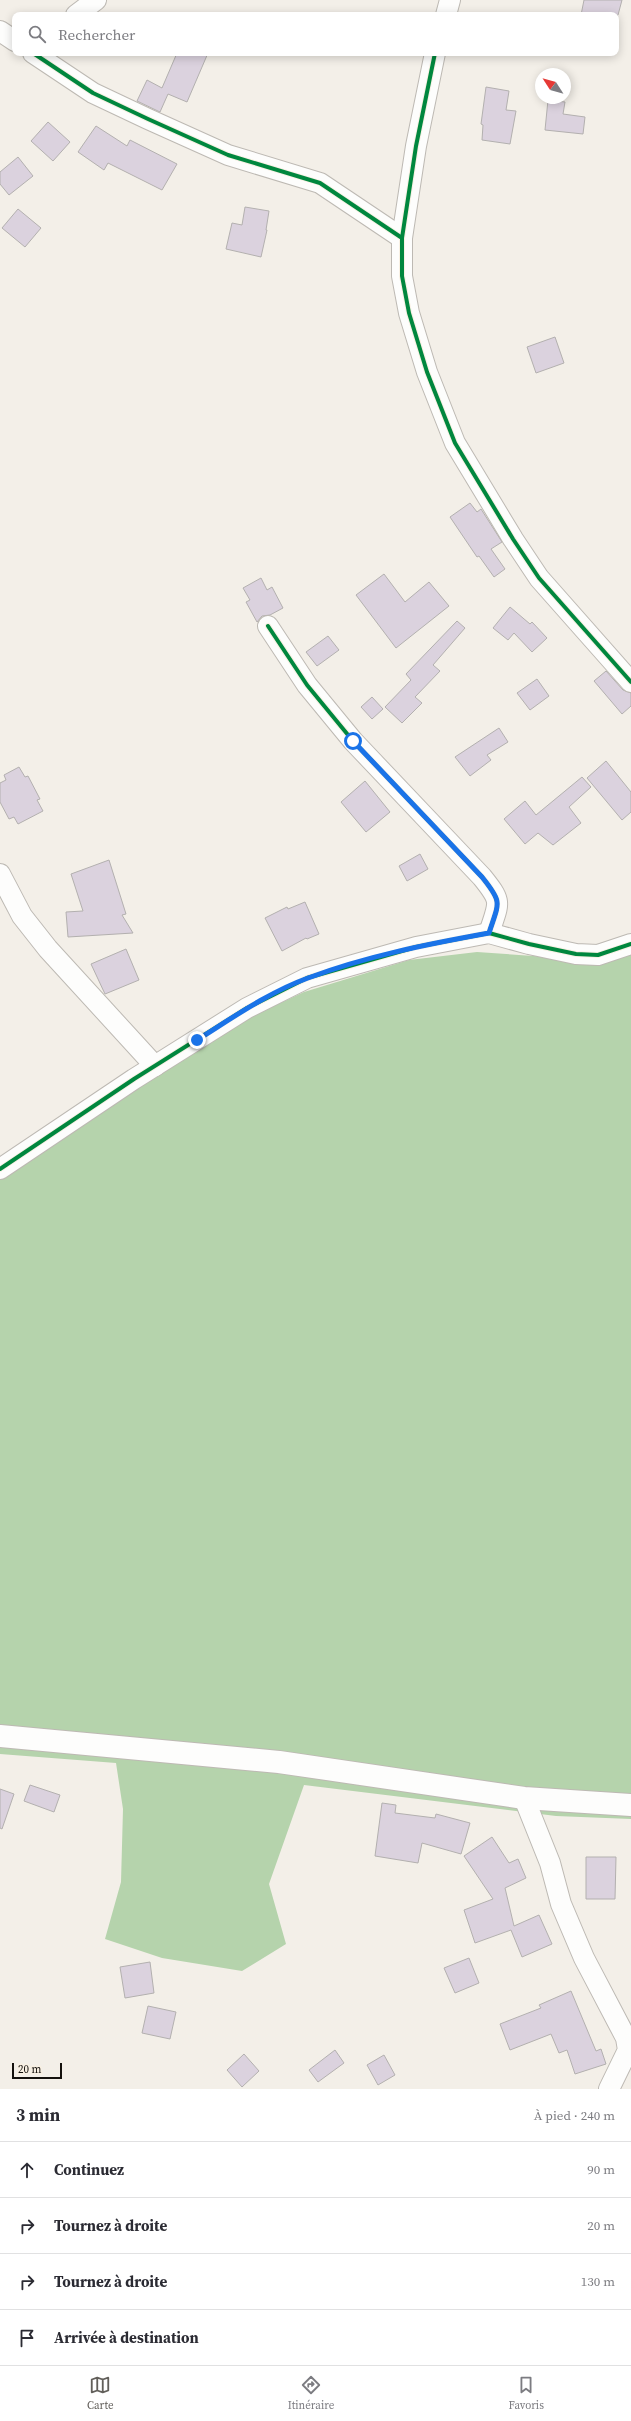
<!DOCTYPE html>
<html lang="fr">
<head>
<meta charset="utf-8">
<style>
	body { margin:0; font-family:"Source Serif 4",serif; background:#f7f7f7; color:#2b2b33 }
	.compass { position:absolute; left:535px; top:68px; width:36px; height:36px; border-radius:50%; background:#fff; box-shadow:0 2px 10px #0003; rotate:306deg }
	.scale { position:absolute; left:12px; bottom:10px; width:50px; box-sizing:border-box; padding-left:4px; border:2px solid #14110d; border-top:0; font-size:11px; line-height:14px; white-space:nowrap; color:#14110d; -webkit-text-stroke:3px #f8f0e3; paint-order:stroke }
	.stop { position:absolute; width:12px; height:12px; margin:-9px; border:3px solid #1a73e8; border-radius:50%; background:#fff }
	.stop.end { background:#1a73e8; border-color:#fff; box-shadow:0 1px 4px #0008 }
	.list { margin:0; padding:0; list-style:none }
	h2 { display:flex; justify-content:space-between; align-items:center; height:52px; margin:0; padding:0 16px; font-size:17px }
	h2 small { font-size:13px; font-weight:400; color:#7c7c81 }
	.list li { display:grid; grid-template-columns:26px 1fr auto; gap:12px; align-items:center; box-sizing:border-box; height:56px; padding:0 16px; border-top:1px solid #e1e1e2 }
	.list b { display:block; font-size:15px; white-space:nowrap }
	.list em { font-size:13px; font-style:normal; color:#7c7c81 }
	.icon { flex:none; width:22px; height:22px; fill:none; stroke:currentColor; stroke-width:2; stroke-linecap:round; stroke-linejoin:round }
	.map { position:relative; flex:none; width:631px; height:2089px; overflow:hidden }
	.search { position:absolute; background:#fff; box-shadow:0 2px 10px #0003; left:12px; right:12px; top:12px; height:44px; display:flex; align-items:center; gap:10px; box-sizing:border-box; padding:0 14px; border-radius:8px; color:#7c7c81; font-size:15px }
	.sheet { height:276px; background:#fff }
	nav { display:flex; justify-content:space-around; align-items:center; box-sizing:border-box; height:56px; border-top:1px solid #e1e1e2; background:#fff; font-size:11px; color:#7c7c81 }
	nav a { display:grid; justify-items:center; gap:2px }
	nav .on { color:#625f5a }
	.map>svg:first-child { display:block }
	.forest { fill:#b5d3ac }
	.building { fill:#dbd2de; stroke:#b3b0af }
	.lines { fill:none; stroke-linecap:round; stroke-linejoin:round }
	.minor-casing { stroke:#bdb9b3; stroke-width:22 }
	.major-casing { stroke:#bdb9b3; stroke-width:24 }
	.minor { stroke:#fdfdfc; stroke-width:20 }
	.major { stroke:#fdfdfc; stroke-width:22 }
	.cycleway-casing { stroke:#f8f0e3; stroke-width:6 }
	.cycleway { stroke:#00873e; stroke-width:4 }
	.route { stroke:#1a73e8; stroke-width:5 }
</style>
</head>
<body>
<div class="map">
<svg width="631" height="2089" viewBox="0 0 631 2089">
	<rect width="100%" height="100%" fill="#f3efe8"/>
	<!-- forest -->
	<polygon class="forest" points="631,937 631,1819 556,1816 304,1785 269,1884 286,1944 242,1971 162,1958 105,1939 121,1882 123,1809 116,1763 0,1754 0,1172 250,1017 304,992 409,960 477,952 577,959"/>
	<!-- building -->
	<g class="building">
		<polygon points="584,0 622,0 618,15 581,15"/>
		<polygon points="177,53 208,53 187,102 168,94 160,112 137,101 147,80 162,88"/>
		<polygon points="486,87 509,91 506,110 516,111 510,144 482,140 483,125 481,124"/>
		<polygon points="548,100 565,102 563,114 585,117 583,134 545,130"/>
		<polygon points="48,122 70,142 53,161 31,141"/>
		<polygon points="96,126 127,146 130,140 177,164 162,190 108,163 104,170 78,152"/>
		<polygon points="18,157 33,176 9,195 0,184 0,172"/>
		<polygon points="245,207 269,211 266,230 267,230 261,257 226,249 232,223 242,225"/>
		<polygon points="18,209 41,228 25,247 2,228"/>
		<polygon points="555,337 564,363 536,373 527,347"/>
		<polygon points="470,503 477,512 481,509 502,542 491,549 505,569 494,577 479,556 477,557 450,517"/>
		<polygon points="384,574 405,602 429,582 449,606 396,648 356,595"/>
		<polygon points="261,578 267,590 272,587 283,608 270,615 262,616 257,622 246,602 250,600 243,588"/>
		<polygon points="510,607 530,624 532,622 547,638 532,652 514,633 508,640 493,628"/>
		<polygon points="457,621 465,628 433,665 440,671 415,697 422,703 402,723 385,707 411,680 406,674"/>
		<polygon points="328,636 339,650 317,666 306,652"/>
		<polygon points="606,671 623,690 631,693 631,706 622,714 594,681"/>
		<polygon points="537,679 549,696 530,710 517,693"/>
		<polygon points="372,697 383,709 372,719 361,707"/>
		<polygon points="499,728 508,742 487,755 491,760 470,776 455,757"/>
		<polygon points="606,761 631,792 631,812 622,820 587,778"/>
		<polygon points="19,767 25,777 28,776 40,799 37,800 43,811 18,824 14,817 9,819 0,802 0,783 6,780 4,775"/>
		<polygon points="582,777 591,787 569,807 581,823 553,845 538,833 525,844 504,819 525,801 536,815"/>
		<polygon points="365,781 390,812 366,832 341,802"/>
		<polygon points="420,854 428,869 407,881 399,866"/>
		<polygon points="109,860 126,914 122,915 133,933 68,937 66,912 83,911 71,874"/>
		<polygon points="305,902 319,934 307,939 306,938 282,951 265,918 287,907 288,909"/>
		<polygon points="126,949 139,980 105,994 91,964"/>
		<polygon points="30,1785 60,1795 54,1812 24,1801"/>
		<polygon points="0,1789 14,1794 2,1829 0,1828"/>
		<polygon points="382,1803 396,1805 395,1813 435,1818 436,1814 470,1823 461,1854 422,1843 418,1863 375,1856"/>
		<polygon points="492,1837 509,1863 518,1859 526,1878 505,1888 514,1926 539,1915 552,1944 522,1957 511,1930 475,1943 464,1910 493,1899 464,1856"/>
		<polygon points="586,1857 616,1857 615,1899 586,1899"/>
		<polygon points="469,1958 479,1983 455,1993 444,1968"/>
		<polygon points="150,1962 154,1993 125,1998 120,1967"/>
		<polygon points="571,1991 596,2051 601,2049 606,2064 575,2074 567,2050 559,2053 551,2034 510,2050 500,2024 541,2008 539,2005"/>
		<polygon points="148,2006 176,2012 170,2039 142,2033"/>
		<polygon points="335,2050 344,2063 318,2082 309,2070"/>
		<polygon points="244,2054 259,2071 242,2087 227,2070"/>
		<polygon points="384,2055 395,2075 378,2085 367,2065"/>
	</g>
	<g class="lines">
		<!-- minor casing -->
		<g class="minor-casing">
			<g id="minor">
				<polyline points="76,15 96,0"/>
				<polyline points="446,15 450,0"/>
				<polyline points="0,31 15,41"/>
				<polyline points="33,53 93,93 148,119 228,155 320,183 402,238"/>
				<polyline points="435,53 416,146 402,238 402,276 409,313 427,372 455,443 513,539 539,578 631,682"/>
				<path d="M268,626L307,685L353,741L482,877C503,903 499,902 489,933"/>
				<polyline points="0,874 22,916 48,949 155,1066"/>
				<polyline points="0,1169 134,1079 247,1008 307,978 416,947 489,933 529,944 576,954 598,955 631,944"/>
				<polyline points="524,1798 550,1863 561,1904 584,1958 626,2038 628,2050 609,2089"/>
			</g>
		</g>
		<!-- major casing -->
		<g class="major-casing">
			<polyline id="major" points="0,1736 279,1762 524,1798 631,1805"/>
		</g>
		<!-- minor -->
		<use href="#minor" class="minor"/>
		<!-- major -->
		<use href="#major" class="major"/>
		<!-- cycleway casing -->
		<g class="cycleway-casing">
			<g id="cycleway">
				<polyline points="33,53 93,93 148,119 228,155 320,183 402,238"/>
				<polyline points="435,53 416,146 402,238 402,276 409,313 427,372 455,443 513,539 539,578 631,682"/>
				<path d="M268,626L307,685L353,741L482,877C503,903 499,902 489,933"/>
				<polyline points="0,1169 134,1079 247,1008 307,978 416,947 489,933 529,944 576,954 598,955 631,944"/>
			</g>
		</g>
		<!-- cycleway -->
		<use href="#cycleway" class="cycleway"/>
	</g>
	<g class="lines">
		<!-- route -->
		<path class="route" d="M197,1040C232,1018 269,992 308,978C367,956 428,944 489,933C499,902 503,903 482,877L353,741"/>
	</g>
</svg>
<svg class="compass" viewBox="-18 -18 36 36"><path d="M0-13l5 13h-10z" fill="#e53935"/><path d="M0 13l5-13h-10z" fill="#7c7c81"/></svg>
<div class="scale">20 m</div>
<div class="stop" style="left:353px;top:741px"></div>
<div class="stop end" style="left:197px;top:1040px"></div>
<div class="search"><svg class="icon" aria-label="search" viewBox="0 0 24 24"><circle cx="10" cy="10" r="6"/><path d="M15 15l6 6"/></svg>Rechercher</div>
</div>
<section class="sheet">
<h2>3 min<small>À pied · 240 m</small></h2>
<ul class="list">
<li><svg class="icon" aria-label="ahead" viewBox="0 0 24 24"><path d="M12 20V5M6 11l6-6 6 6"/></svg><div><b>Continuez</b></div><em>90 m</em></li>
<li><svg class="icon" aria-label="right" viewBox="0 0 24 24"><path d="M7 20v-9h11M14 6l5 5-5 5"/></svg><div><b>Tournez à droite</b></div><em>20 m</em></li>
<li><svg class="icon" aria-label="right" viewBox="0 0 24 24"><path d="M7 20v-9h11M14 6l5 5-5 5"/></svg><div><b>Tournez à droite</b></div><em>130 m</em></li>
<li><svg class="icon" aria-label="arrive" viewBox="0 0 24 24"><path d="M6 21V4h12l-3 4 3 4H6"/></svg><div><b>Arrivée à destination</b></div></li>
</ul>
</section>
<nav>
<a class="on"><svg class="icon" aria-label="map" viewBox="0 0 24 24"><path d="M3 6l6-2 6 2 6-2v14l-6 2-6-2-6 2zM9 4v14M15 6v14"/></svg>Carte</a>
<a><svg class="icon" aria-label="directions" viewBox="0 0 24 24"><path d="M12 3l9 9-9 9-9-9zM9 14v-3h6M13 9l2 2-2 2"/></svg>Itinéraire</a>
<a><svg class="icon" aria-label="saved" viewBox="0 0 24 24"><path d="M7 4h10v16l-5-4-5 4z"/></svg>Favoris</a>
</nav>
</body>
</html>
